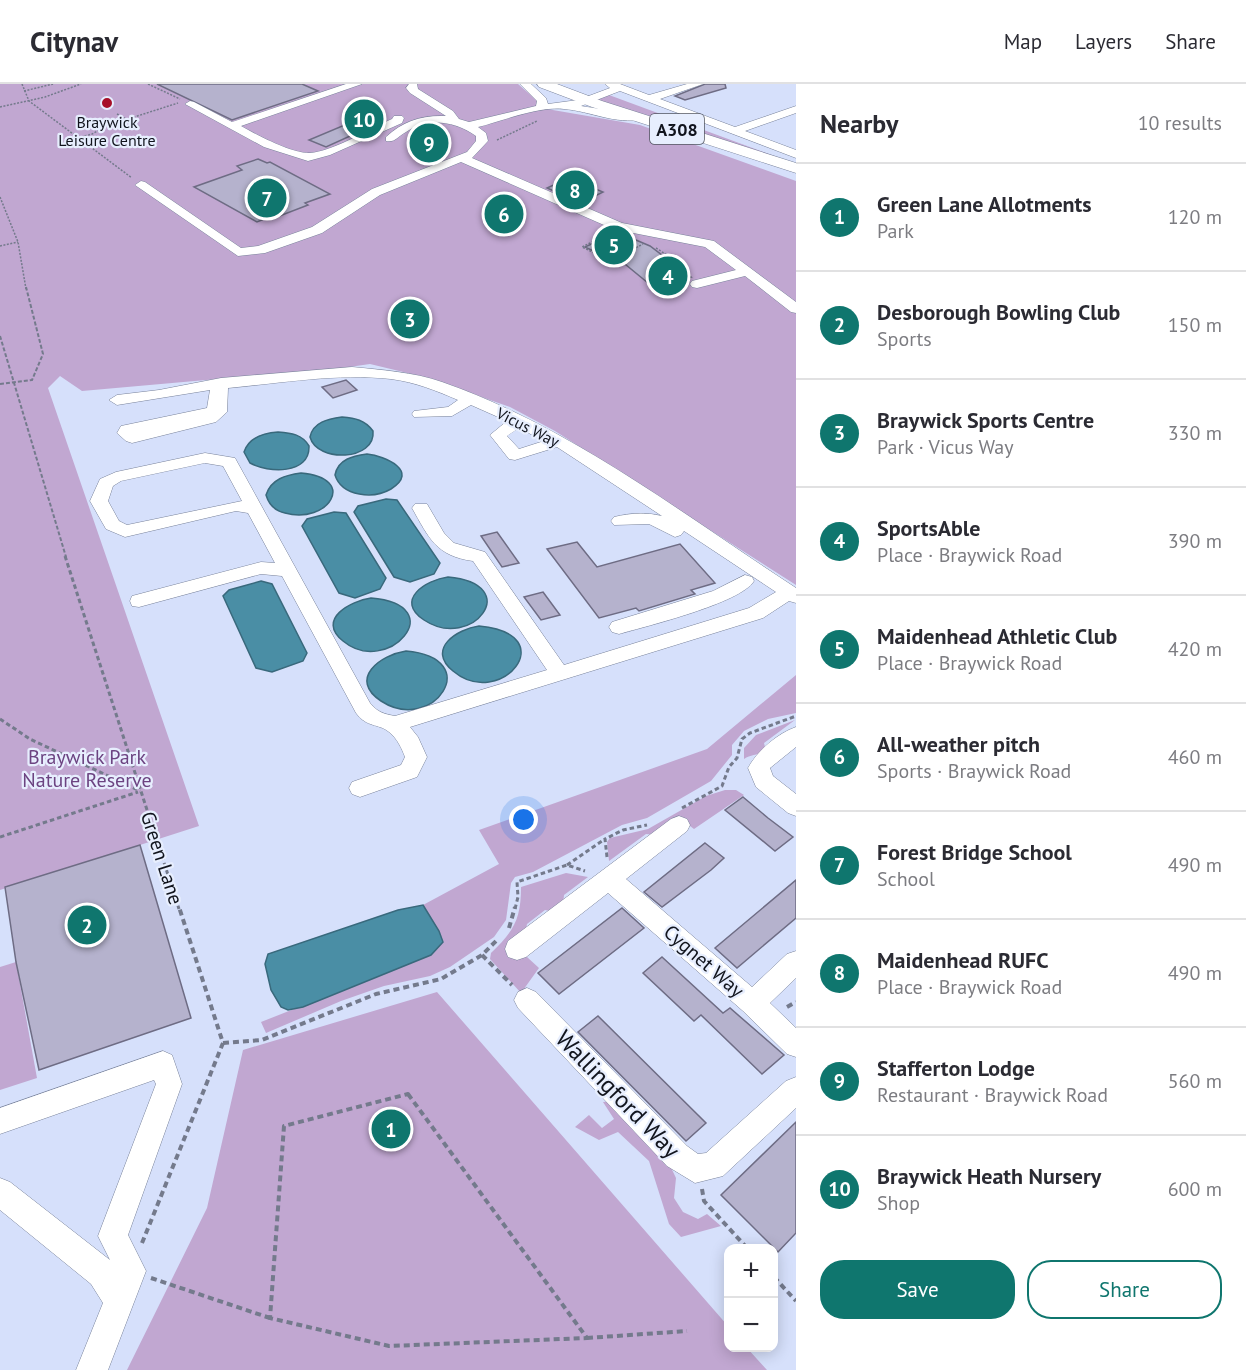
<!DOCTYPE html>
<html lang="en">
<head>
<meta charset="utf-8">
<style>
	body { margin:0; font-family:"PT Sans",sans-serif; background:#f2f2f3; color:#2b2b33 }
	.controls { position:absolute; right:18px; bottom:18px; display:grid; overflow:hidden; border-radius:12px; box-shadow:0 3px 15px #0003 }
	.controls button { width:54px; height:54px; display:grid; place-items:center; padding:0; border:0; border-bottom:2px solid #e1e1e2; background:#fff; color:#2b2b33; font:30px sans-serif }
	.you { position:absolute; left:524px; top:736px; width:21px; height:21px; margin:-15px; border:4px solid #fff; border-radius:50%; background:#1a73e8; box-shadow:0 0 0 9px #1a73e833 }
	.badge { display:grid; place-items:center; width:39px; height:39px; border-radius:50%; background:#0f766e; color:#fff; font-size:20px; font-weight:700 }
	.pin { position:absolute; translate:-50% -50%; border:3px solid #fff; box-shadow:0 2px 6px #0006 }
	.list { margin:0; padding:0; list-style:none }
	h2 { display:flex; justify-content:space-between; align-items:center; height:78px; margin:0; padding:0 24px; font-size:26px }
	h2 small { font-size:20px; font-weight:400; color:#7c7c81 }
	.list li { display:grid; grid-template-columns:39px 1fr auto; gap:18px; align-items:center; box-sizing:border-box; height:108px; padding:0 24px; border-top:2px solid #e1e1e2 }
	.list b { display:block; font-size:22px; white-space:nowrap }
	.list p { margin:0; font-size:20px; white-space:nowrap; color:#7c7c81 }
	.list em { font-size:20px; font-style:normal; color:#7c7c81 }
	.actions { display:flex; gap:12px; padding:18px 24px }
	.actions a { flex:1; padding:14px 0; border:2px solid #0f766e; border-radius:24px; text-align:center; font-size:21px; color:#0f766e }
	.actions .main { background:#0f766e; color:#fff }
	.map { position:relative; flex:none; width:796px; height:1286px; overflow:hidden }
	header { display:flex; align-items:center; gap:36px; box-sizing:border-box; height:84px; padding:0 30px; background:#fff; border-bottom:2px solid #e1e1e2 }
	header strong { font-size:28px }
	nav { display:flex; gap:33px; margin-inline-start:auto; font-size:21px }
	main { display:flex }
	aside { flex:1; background:#fff }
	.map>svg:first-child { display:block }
	.green { fill:#c1a7d1 }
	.water { fill:#4a8ea5; stroke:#39697c; stroke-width:1.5 }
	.building { fill:#b5b2cd; stroke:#6e6c84; stroke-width:1.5 }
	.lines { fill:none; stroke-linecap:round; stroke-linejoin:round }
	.minor-casing { stroke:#78829a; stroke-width:1 }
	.major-casing { stroke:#78829a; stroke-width:1 }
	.path-far3 { stroke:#747a8c; stroke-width:1.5; stroke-dasharray:2 1.5; stroke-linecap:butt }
	.path-far2 { stroke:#747a8c; stroke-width:2; stroke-dasharray:4 2; stroke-linecap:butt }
	.path-far1 { stroke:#747a8c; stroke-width:3; stroke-dasharray:4.5 3; stroke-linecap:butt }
	.path { stroke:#747a8c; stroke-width:4; stroke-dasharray:6 4; stroke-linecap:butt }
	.minor { fill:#fff; fill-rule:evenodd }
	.major { fill:#fff; fill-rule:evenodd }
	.poi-dot { fill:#a70f29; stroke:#e7eefe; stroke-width:2 }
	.labels { text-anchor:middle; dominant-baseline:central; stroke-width:4.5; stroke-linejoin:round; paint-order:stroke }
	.far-poi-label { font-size:16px; fill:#11141d; stroke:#e7eefe }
	.far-street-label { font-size:16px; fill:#11141d; stroke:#e7eefe }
	.shield { fill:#e7eefe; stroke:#515560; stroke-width:1.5 }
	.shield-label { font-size:18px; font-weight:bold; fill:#11141d }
	.park-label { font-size:20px; fill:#6c4381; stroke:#e7eefe }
	.street-label { font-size:20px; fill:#11141d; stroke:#e7eefe }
	.near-street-label { font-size:24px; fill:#11141d; stroke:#e7eefe }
</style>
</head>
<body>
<header>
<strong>Citynav</strong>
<nav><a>Map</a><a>Layers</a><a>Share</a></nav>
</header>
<main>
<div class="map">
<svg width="796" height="1286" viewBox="0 0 796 1286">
	<rect width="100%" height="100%" fill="#d6e0fb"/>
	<!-- green -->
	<g class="green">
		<polygon points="0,0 518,0 547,25 640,41 796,97 796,501 555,347 510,323 424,293 370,280 286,292 206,296 82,307 60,292 48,304 199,742 0,806"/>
		<polygon points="609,11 796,80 595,16"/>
		<polygon points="796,591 796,629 768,635 744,647 732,661 732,671 711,697 647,734 622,741 533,788 515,793 511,799 506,836 494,853 450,883 430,892 384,902 341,917 266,949 261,938 431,871 439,847 423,821 499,780 479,746 707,665"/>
		<path d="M795,636L764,659L766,667C758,672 751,670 744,675V664L756,651Z"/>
		<polygon points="725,706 736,706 744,711 694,745 678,733 656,751 646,750 609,777 607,758 610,754 648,745 706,712"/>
		<path d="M566,789L588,793L564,811L563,822L554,828L545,826L527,840L525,850L515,862L539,884L521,909L490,875L491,869C514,847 521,835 521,803Z"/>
		<polygon points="16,878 37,994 0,1006 0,883"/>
		<polygon points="437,908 728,1242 728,1264 747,1264 767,1286 127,1286 207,1124 243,966"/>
		<polygon points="615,1017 664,1069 676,1094 674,1114 683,1128 698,1135 707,1130 721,1142 681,1153 669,1140 649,1077 618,1048 599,1056 575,1043 589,1031 602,1044 614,1035 603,1018"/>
	</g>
	<!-- water -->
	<g class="water">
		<path d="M342,333C355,334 365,336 373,347C376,377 317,379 310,353C313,338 328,335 342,333Z"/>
		<path d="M278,348C291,349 302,350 309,362C310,391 268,389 250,379L244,368C249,353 263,349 278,348Z"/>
		<path d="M367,370C385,372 420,387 391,405C374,415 342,413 335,391C338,375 353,372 367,370Z"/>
		<path d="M301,389C359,394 328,441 285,429C275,427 269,421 266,411C271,395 286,391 301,389Z"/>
		<polygon points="386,415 397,416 440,479 434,490 410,498 394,493 354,428 358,422"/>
		<polygon points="334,428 346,429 386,494 380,505 355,514 339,509 302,442 307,435"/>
		<path d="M448,493C525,500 472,568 424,536C394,516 426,496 448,493Z"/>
		<polygon points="261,497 272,500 307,569 303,577 272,588 256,584 223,512 229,506"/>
		<path d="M371,514C453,521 387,594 343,557C316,535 351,517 371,514Z"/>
		<path d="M479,542C565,550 500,627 453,587C426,565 457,545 479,542Z"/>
		<path d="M406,567C486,574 433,651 381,617C348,595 380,571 406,567Z"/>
		<polygon points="423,821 439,847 443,858 431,871 303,923 288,926 281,923 271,906 265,880 268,870 398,826"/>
	</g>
	<!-- building -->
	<g class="building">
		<polygon points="157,0 302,0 318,7 232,36"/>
		<polygon points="705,0 725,0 726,4 685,16 675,12"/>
		<polygon points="366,32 381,38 326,63 309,56"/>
		<polygon points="258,75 267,79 270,78 330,110 305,119 308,121 277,133 274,131 257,138 194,103 242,86 237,82"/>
		<polygon points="569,94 603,108 581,119 547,104"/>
		<polygon points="617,148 650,162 691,193 686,194 689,197 688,201 659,208 615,172 610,175 585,163"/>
		<polygon points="346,296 357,306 333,314 322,303"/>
		<polygon points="497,448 519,479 502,483 481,452"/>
		<polygon points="577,458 597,483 680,460 715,499 691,506 695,510 639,527 636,524 599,534 547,465"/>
		<polygon points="543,508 560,531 541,536 524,513"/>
		<polygon points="743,713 768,734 793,753 775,767 725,726"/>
		<polygon points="705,759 724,774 711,786 662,823 644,808"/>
		<polygon points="140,761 191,934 39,986 16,878 5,803"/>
		<polygon points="796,796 796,834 737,884 715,864"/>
		<polygon points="622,824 644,844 559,910 538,889"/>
		<polygon points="662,873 723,929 730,924 784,971 762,990 701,931 694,937 643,889"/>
		<polygon points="598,932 706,1039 686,1057 578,948"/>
		<polygon points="796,1038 796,1149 778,1168 721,1111"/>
	</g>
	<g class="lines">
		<!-- minor casing -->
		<g class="minor-casing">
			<g id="minor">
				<path d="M346,0H362L241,42C257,51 292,70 310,69C331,68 372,44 392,35L394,32H402L404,34L402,39L330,71L308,77L264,63L185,20L190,17L194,18L232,38Z"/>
				<path d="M409,0H417L418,5L453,27L459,35L469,38L536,22L537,17L520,0H531L546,14L548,20L578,16L610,4L605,0H620L649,11L687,0H703L660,15L735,43L796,22V29L745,47L796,66V74L620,7L581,22C594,25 636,27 644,33L642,35C616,41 590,27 564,25C539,22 502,37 478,43L486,49L488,57L472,74L622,139L714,157L796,218V229L791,228L745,192L697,204L692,203L690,200L692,197L736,186L705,163L613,145L461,78L380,111L322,149L265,169L238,172L135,101L141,97L145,98L241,164L258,162L312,143L372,105L467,68L476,57V52C455,37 428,33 406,48C398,52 395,59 386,57V53C403,37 422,31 446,32L410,9L406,4Z"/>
				<path d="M352,283C382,286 413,288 442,298C569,342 684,431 796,504V519L789,517L763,534L410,643L418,653L427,673L417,693L360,713L352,710L349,704L352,698L401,681L405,673C402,665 397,654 389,648C378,639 367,644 356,629L282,492L261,490L139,523L132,522L130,517L132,512L261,478L275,479L248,429L236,427L125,453L106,445L90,417L100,395L116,388L205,369L235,374L370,619C377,628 384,630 395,632L547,586L473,477C436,472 429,454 412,424L415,420H427L444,449L454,459L485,468L564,581L749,524L776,508L684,447L681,451L675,453L649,440L614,441L611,437L614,433C631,429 645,428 662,432L557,363L515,376L509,375L490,351L507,337L471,321L452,332L414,333L412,330L414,327L448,323L458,316C437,307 415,298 391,295C338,289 282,299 228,304L227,328L216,338L132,359L126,357L117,349L121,342L207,324L210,306L117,321L109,316L117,311L159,306L221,294ZM519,344L544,357L519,365L507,352ZM205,379L223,382L242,417L127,441L119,437L108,417L113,402L121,397Z"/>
				<path d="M745,491L752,493L754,497C741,519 647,542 619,550L612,548L609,543L612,538L713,507Z"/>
				<path d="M796,643V663L770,684L773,692L796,710V732L788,729L756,703L748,684C757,667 778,649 796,643Z"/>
				<polygon points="679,732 687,735 690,741 687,747 626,795 752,903 787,870 796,867 796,894 770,919 796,944 796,973 787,970 743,927 608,809 526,873 517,876 508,873 505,865 508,857 671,735"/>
				<polygon points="527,904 536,908 687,1062 698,1070 706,1069 786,997 796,993 796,1024 723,1092 695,1099 667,1082 518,924 514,916 518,908"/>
				<polygon points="163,967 172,971 182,1000 128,1151 146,1187 108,1286 76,1286 103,1219 91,1200 0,1126 0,1094 10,1098 110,1176 98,1152 156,1000 154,996 0,1050 0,1024"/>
			</g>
		</g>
		<!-- major casing -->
		<g class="major-casing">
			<polygon id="major" points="537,0 557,0 602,17 796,79 796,89 592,23 539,3"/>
		</g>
		<!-- path-far3 -->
		<g class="path-far3">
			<polyline points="22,0 29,17 132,94"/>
			<polyline points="148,0 180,15"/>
			<polyline points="24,7 53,0"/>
			<polyline points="0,23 45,13 81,0"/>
			<polyline points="117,30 139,42"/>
			<polyline points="431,49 448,50"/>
			<polyline points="78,54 92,50 106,42 178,19"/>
			<polyline points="497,56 537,37"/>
			<polyline points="0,113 18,158 26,205"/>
			<polyline points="606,151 582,163 611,177 643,160"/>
			<polyline points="0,162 18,158"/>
			<polyline points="656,164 667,171"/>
		</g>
		<!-- path-far2 -->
		<g class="path-far2">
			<polyline points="0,252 66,473"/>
			<polyline points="0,300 32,296 43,270 26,203"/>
		</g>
		<!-- path-far1 -->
		<g class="path-far1">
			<polyline points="65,472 179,825"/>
			<polyline points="0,635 30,655 140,707"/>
			<polyline points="682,724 722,702 729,683 737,674 742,655 750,649 796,632"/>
			<polyline points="0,753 138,708"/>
			<polyline points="607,773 605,755 623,746 647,741"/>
			<polyline points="567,781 605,755"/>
			<polyline points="515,825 518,813 517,798 567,781 585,787"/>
		</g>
		<!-- path -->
		<g class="path">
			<polyline points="509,844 515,823"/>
			<polyline points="482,871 512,901"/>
			<polyline points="787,923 796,918"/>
			<polyline points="223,959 262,956 376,910 441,895 482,871 498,855"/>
			<polygon points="408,1010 587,1254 389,1262 270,1234 284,1042"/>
			<polyline points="702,1105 704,1117 747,1164"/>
			<polyline points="142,1159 223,959 179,823"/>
			<polyline points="774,1193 796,1217"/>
			<polyline points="151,1194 270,1234"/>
			<polyline points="587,1254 687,1247"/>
		</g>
		<!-- minor -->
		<use href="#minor" class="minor"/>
		<!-- major -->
		<use href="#major" class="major"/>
	</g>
	<!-- markers -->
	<circle class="poi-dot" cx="107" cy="19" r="6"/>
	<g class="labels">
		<!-- far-poi labels -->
		<g class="far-poi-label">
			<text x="107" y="38">Braywick<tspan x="107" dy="18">Leisure Centre</tspan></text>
		</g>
		<!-- far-street labels -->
		<g class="far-street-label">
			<text transform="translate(528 343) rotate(27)">Vicus Way</text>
		</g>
		<!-- shield labels -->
		<rect class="shield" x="650" y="30" width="54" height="30" rx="4.5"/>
		<g class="shield-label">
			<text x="677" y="45">A308</text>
		</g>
		<!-- park labels -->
		<g class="park-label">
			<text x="87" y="673">Braywick Park<tspan x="87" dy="23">Nature Reserve</tspan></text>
		</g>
		<!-- street labels -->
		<g class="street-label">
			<text transform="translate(162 774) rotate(72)">Green Lane</text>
			<text transform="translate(704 877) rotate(41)">Cygnet Way</text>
		</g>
		<!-- near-street labels -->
		<g class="near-street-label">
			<text transform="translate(618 1010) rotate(46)">Wallingford Way</text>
		</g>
	</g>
</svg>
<div class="controls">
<button>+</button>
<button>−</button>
</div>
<div class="you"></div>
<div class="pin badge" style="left:391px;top:1045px">1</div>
<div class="pin badge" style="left:87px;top:841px">2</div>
<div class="pin badge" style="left:410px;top:235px">3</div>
<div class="pin badge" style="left:668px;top:192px">4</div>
<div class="pin badge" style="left:614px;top:161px">5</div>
<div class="pin badge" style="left:504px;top:130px">6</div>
<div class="pin badge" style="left:267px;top:114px">7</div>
<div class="pin badge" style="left:575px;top:106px">8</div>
<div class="pin badge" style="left:429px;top:59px">9</div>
<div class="pin badge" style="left:364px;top:35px">10</div>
</div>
<aside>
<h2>Nearby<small>10 results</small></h2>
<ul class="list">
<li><span class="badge">1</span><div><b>Green Lane Allotments</b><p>Park</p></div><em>120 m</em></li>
<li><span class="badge">2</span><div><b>Desborough Bowling Club</b><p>Sports</p></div><em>150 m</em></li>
<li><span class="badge">3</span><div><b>Braywick Sports Centre</b><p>Park · Vicus Way</p></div><em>330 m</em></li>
<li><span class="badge">4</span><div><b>SportsAble</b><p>Place · Braywick Road</p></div><em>390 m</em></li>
<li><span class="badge">5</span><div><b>Maidenhead Athletic Club</b><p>Place · Braywick Road</p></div><em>420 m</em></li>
<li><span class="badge">6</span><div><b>All-weather pitch</b><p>Sports · Braywick Road</p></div><em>460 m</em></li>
<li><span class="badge">7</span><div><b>Forest Bridge School</b><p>School</p></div><em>490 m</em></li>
<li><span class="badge">8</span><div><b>Maidenhead RUFC</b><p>Place · Braywick Road</p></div><em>490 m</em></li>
<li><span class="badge">9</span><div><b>Stafferton Lodge</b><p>Restaurant · Braywick Road</p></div><em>560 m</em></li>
<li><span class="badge">10</span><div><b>Braywick Heath Nursery</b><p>Shop</p></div><em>600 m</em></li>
</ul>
<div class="actions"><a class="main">Save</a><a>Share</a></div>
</aside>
</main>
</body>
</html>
